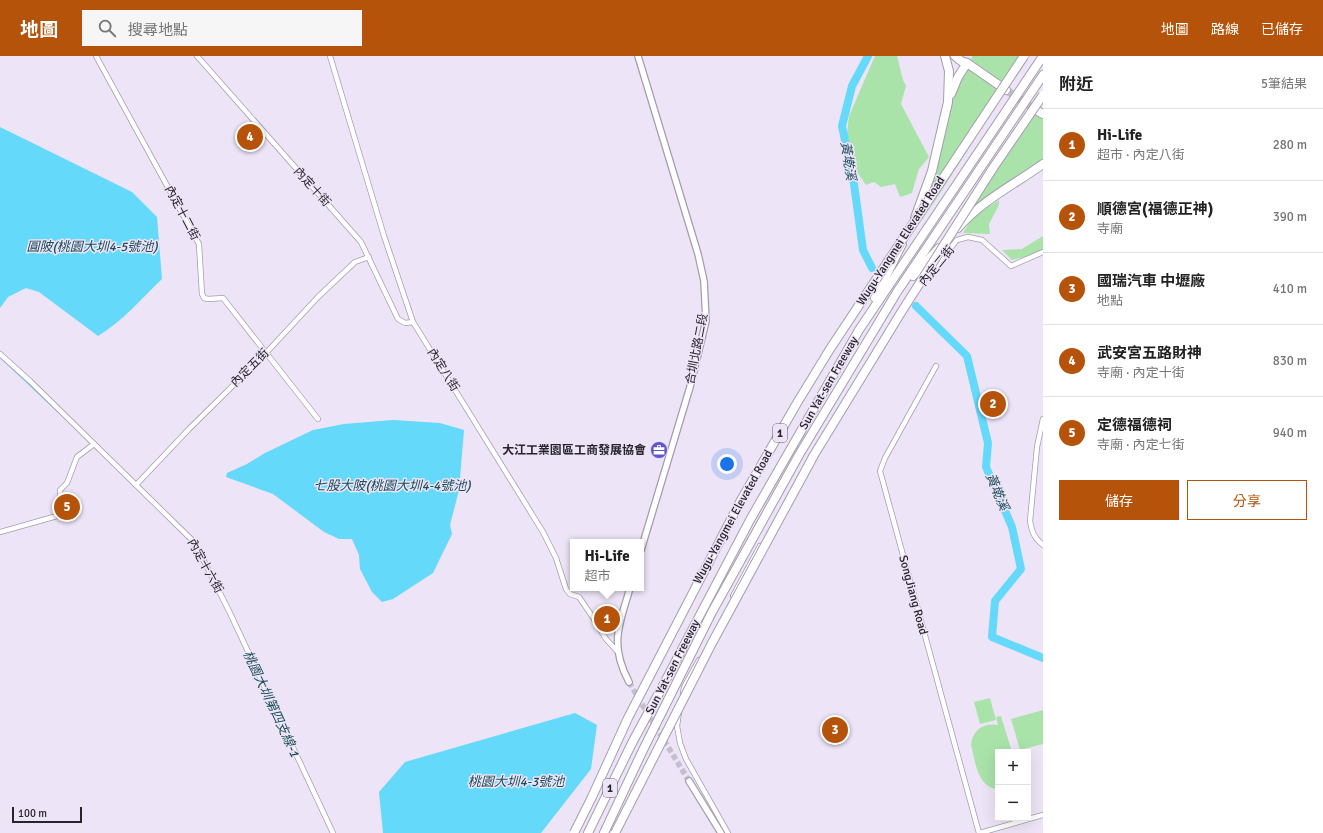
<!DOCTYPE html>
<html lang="zh-TW">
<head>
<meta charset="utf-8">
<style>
	body { margin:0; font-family:Signika,"Noto Sans TC",sans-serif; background:#f6f6f6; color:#222 }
	.controls { position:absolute; right:12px; bottom:12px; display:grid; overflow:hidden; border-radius:0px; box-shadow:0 4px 16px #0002 }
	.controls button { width:36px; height:36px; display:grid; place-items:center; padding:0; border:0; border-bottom:1px solid #e0e0e0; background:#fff; color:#222; font:20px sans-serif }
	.scale { position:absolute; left:12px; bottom:10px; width:70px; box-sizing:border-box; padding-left:4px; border:2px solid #28242b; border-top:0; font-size:11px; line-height:14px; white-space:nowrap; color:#28242b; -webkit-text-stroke:3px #eee4f7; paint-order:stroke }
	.you { position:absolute; left:727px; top:408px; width:14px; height:14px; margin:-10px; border:3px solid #fff; border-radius:50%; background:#1a73e8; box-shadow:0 0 0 6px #1a73e833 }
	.badge { display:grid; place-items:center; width:26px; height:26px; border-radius:50%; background:#b45309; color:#fff; font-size:13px; font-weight:700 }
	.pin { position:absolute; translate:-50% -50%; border:2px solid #fff; box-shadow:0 1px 4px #0006 }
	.popup { position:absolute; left:570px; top:483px; width:74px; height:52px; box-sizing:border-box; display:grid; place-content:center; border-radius:0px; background:#fff; filter:drop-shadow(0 1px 3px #0005); font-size:13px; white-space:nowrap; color:#767676 }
	.popup b { font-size:15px; color:#222 }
	.popup::after { content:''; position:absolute; left:50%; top:100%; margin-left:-8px; border:8px solid transparent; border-top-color:#fff }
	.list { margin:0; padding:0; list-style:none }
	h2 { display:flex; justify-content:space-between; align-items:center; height:52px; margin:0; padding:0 16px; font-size:17px }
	h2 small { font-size:13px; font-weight:400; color:#767676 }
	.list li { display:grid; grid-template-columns:26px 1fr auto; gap:12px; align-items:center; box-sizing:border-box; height:72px; padding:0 16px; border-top:1px solid #e0e0e0 }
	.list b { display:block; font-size:15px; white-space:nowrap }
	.list p { margin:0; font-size:13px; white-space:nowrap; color:#767676 }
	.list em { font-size:13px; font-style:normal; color:#767676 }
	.actions { display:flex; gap:8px; padding:12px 16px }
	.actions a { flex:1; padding:9px 0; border:1px solid #b45309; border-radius:0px; text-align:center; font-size:14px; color:#b45309 }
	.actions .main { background:#b45309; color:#fff }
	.icon { flex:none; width:22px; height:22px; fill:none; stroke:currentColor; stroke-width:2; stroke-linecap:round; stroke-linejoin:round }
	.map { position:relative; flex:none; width:1043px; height:777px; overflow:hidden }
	header { display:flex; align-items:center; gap:24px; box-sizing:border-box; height:56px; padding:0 20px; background:#b45309; color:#fff }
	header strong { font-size:19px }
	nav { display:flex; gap:22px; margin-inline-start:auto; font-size:14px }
	.search { width:280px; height:36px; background:#f6f6f6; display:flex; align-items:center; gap:10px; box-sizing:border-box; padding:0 14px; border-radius:0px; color:#767676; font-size:15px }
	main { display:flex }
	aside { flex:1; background:#fff }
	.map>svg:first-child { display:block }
	.green { fill:#a9e3aa }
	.water { fill:#64d9f9 }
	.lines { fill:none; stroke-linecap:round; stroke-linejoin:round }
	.stream { stroke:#64d9f9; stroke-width:1.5 }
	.river { stroke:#64d9f9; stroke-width:8 }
	.tertiary-tunnel { stroke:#c6bece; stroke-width:5.5; stroke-dasharray:5.5 3; stroke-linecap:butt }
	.motorway-tunnel { stroke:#c6bece; stroke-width:8; stroke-dasharray:8 4; stroke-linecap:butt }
	.minor-casing { stroke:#a59cae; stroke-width:6 }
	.tertiary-casing { stroke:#a59cae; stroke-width:8 }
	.motorway-casing { stroke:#a59cae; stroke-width:10 }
	.minor { stroke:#fff; stroke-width:4.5 }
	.tertiary { stroke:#fff; stroke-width:5.5 }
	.motorway { stroke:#fff; stroke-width:8 }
	.motorway-bridge-casing { stroke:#a59cae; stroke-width:10; stroke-linecap:butt }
	.motorway-bridge { stroke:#fff; stroke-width:8 }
	.labels { text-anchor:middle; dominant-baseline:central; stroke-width:3; stroke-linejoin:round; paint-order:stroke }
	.shield { fill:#eee4f7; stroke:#635e68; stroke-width:1 }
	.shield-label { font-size:11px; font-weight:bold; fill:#28242b }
	.street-label { font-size:12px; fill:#28242b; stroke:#eee4f7 }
	.poi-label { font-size:12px; font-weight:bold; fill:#28242b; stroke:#eee4f7; text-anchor:end }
	.water-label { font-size:13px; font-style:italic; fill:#1a4d5a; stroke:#eee4f7 }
</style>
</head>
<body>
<header>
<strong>地圖</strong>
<div class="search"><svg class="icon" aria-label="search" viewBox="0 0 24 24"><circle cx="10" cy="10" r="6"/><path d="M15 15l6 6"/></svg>搜尋地點</div>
<nav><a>地圖</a><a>路線</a><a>已儲存</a></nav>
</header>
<main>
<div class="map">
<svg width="1043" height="777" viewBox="0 0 1043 777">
	<rect width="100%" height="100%" fill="#eee4f7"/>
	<!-- green -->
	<g class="green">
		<polygon points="875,0 897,0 903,24 906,30 901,48 929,101 919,113 912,137 900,141 895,128 881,131 874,126 866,129 857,116 847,77 849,60"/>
		<polygon points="972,0 1030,0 1008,32 971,6"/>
		<polygon points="968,13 1004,37 937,142 912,178 911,177 947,66 957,29 964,15"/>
		<polygon points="1034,56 1043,61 1043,103 990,139 968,157"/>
		<polygon points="999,144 999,149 989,168 990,178 963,177 973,161"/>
		<polygon points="1043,180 1043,193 1031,199 1012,204 1002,194 1022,193"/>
		<polygon points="990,642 996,664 980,668 974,646"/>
		<polygon points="1043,654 1043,688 1020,694 1011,663"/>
		<path d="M1001,660L1012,696H998V733H996C977,730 975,704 971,689C972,674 984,666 998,669L996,661Z"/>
	</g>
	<!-- water -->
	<g class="water">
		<path d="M0,71L132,136L157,161L162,223C141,243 123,265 98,280L39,236L26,232L8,241L0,252Z"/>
		<polygon points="393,364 440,367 464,374 459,434 450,469 452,478 433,517 393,543 382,546 372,536 360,513 359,499 352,483 339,483 324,476 273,438 226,421 227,417 247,408 265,397 313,374 344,368"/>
		<polygon points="575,657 597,669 591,713 541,777 383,777 379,736 405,706"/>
	</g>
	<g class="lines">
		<!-- stream -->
		<polyline class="stream" points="1,302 68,365"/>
		<!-- river -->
		<g class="river">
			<polyline points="868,0 852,30 842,70 854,128 863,194 872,212"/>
			<polyline points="916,250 967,300 988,387 986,411 1012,471 1021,513 995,545 992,581 1043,602"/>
		</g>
		<!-- tertiary-tunnel -->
		<polyline class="tertiary-tunnel" points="629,626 640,645 689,725"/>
		<!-- motorway-tunnel -->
		<polyline class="motorway-tunnel" points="1006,34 1036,54"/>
		<!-- minor casing -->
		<g class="minor-casing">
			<g id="minor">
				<polyline points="96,0 199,188 202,238 204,242 208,243 223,242 318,363"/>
				<polyline points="197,0 361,186 398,263 405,267 413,266"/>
				<polyline points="330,0 384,180 413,266 543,476 556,502 566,533 570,538 579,541 594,563 606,583 617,595"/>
				<polyline points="931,216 957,184 968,181 982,184 1011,210 1043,196"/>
				<polyline points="0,298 30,325 192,484 205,507 230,557 333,777"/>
				<polyline points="936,310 885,402 880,415 979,777"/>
				<path d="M1043,363L1037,391L1030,465C1032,476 1034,482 1043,489"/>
				<polyline points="136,429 189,373 266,297 318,241 355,206 369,201"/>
				<polyline points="0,476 57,460 60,451 60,434 67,427 77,401 94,388"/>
				<polyline points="733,540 760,490"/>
				<polyline points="683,637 684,631 699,604"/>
				<polyline points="679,656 677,670 680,687 686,703 728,777"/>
				<polyline points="980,777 1043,759"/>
			</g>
		</g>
		<!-- tertiary casing -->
		<g class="tertiary-casing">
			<g id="tertiary">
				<polyline points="638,0 698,198 704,225 706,265 690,331 641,494"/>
				<path d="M629,626C609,588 619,570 630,532"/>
				<polyline points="689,725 721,777"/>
			</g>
		</g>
		<!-- motorway casing -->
		<g class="motorway-casing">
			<g id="motorway">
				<polyline points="955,0 961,5 967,7 1006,34"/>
				<polyline points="951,38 958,21 967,7"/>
				<polyline points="1036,54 1043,58"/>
				<polyline points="915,162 932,115 948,46 949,15 945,0"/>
				<path d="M958,172C981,145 1015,128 1043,108"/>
				<polyline points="913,220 939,192"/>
				<polyline points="875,242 902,188"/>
				<polyline points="659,637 750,464 859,274 1043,0"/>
				<polyline points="668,644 712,556 799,399 897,236 1043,19"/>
				<polyline points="588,777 632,687"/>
				<polyline points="604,777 643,694"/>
			</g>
		</g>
		<!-- minor -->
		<use href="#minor" class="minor"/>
		<!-- tertiary -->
		<use href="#tertiary" class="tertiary"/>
		<!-- motorway -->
		<use href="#motorway" class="motorway"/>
		<!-- motorway-bridge casing -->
		<g class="motorway-bridge-casing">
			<g id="motorway-bridge">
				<polyline points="632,687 659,637"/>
				<polyline points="643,694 668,644"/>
				<polyline points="574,777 592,741 628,662 740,446 797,347 830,293 1024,0"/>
				<polyline points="615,777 712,587 814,399 902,255 993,112 1043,39"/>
			</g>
		</g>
		<!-- motorway-bridge -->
		<use href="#motorway-bridge" class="motorway-bridge"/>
	</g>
	<!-- icons -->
	<defs>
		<g id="office-disc" transform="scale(0.9)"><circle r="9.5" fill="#6055ce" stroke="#eee4f7"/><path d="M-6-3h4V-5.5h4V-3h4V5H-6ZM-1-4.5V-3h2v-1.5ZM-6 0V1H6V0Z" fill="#fff"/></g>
	</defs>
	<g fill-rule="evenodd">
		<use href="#office-disc" x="659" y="394"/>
	</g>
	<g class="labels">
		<!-- shield labels -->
		<g class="shield">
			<rect x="773" y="368" width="14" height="18" rx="3"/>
			<rect x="603" y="723" width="14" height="18" rx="3"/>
		</g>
		<g class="shield-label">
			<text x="780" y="377">1</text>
			<text x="610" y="732">1</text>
		</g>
		<!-- street labels -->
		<g class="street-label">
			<text transform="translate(312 131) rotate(48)">內定十街</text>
			<text transform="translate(182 157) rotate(62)">內定十二街</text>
			<text transform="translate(901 185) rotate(-57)">Wugu-Yangmei Elevated Road</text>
			<text transform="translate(937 210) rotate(-51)">內定二街</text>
			<text transform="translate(697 293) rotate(-79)">合圳北路二段</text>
			<text transform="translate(250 312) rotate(-45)">內定五街</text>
			<text transform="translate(443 314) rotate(58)">內定八街</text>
			<text transform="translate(829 327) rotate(-60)">Sun Yat-sen Freeway</text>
			<text transform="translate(733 461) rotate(-61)">Wugu-Yangmei Elevated Road</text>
			<text transform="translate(205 510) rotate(61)">內定十六街</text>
			<text transform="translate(913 539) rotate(75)">SongJiang Road</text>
			<text transform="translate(673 611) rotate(-63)">Sun Yat-sen Freeway</text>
		</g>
		<!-- poi labels -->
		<g class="poi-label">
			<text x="646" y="394">大江工業園區工商發展協會</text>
		</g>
		<!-- water labels -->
		<g class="water-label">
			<text transform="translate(848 105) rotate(81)">黃墘溪</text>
			<text x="92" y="191">圓陂(桃園大圳4-5號池)</text>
			<text x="392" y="430">七股大陂(桃園大圳4-4號池)</text>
			<text transform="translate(997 436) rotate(67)">黃墘溪</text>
			<text transform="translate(271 648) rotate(65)">桃園大圳第四支線-1</text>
			<text x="516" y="726">桃園大圳4-3號池</text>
		</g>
	</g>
</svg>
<div class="controls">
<button>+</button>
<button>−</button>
</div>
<div class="scale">100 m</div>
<div class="you"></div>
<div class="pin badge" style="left:607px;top:563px">1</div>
<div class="popup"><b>Hi-Life</b>超市</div>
<div class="pin badge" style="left:993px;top:348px">2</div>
<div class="pin badge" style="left:835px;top:674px">3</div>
<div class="pin badge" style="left:250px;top:81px">4</div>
<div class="pin badge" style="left:67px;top:451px">5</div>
</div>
<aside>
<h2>附近<small>5筆結果</small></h2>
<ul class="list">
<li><span class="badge">1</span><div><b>Hi-Life</b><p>超市 · 內定八街</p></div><em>280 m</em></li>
<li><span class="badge">2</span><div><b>順德宮(福德正神)</b><p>寺廟</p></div><em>390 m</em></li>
<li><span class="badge">3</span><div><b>國瑞汽車 中壢廠</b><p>地點</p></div><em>410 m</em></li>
<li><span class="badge">4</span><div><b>武安宮五路財神</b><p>寺廟 · 內定十街</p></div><em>830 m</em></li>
<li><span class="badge">5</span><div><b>定德福德祠</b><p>寺廟 · 內定七街</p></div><em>940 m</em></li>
</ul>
<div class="actions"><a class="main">儲存</a><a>分享</a></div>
</aside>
</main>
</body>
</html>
